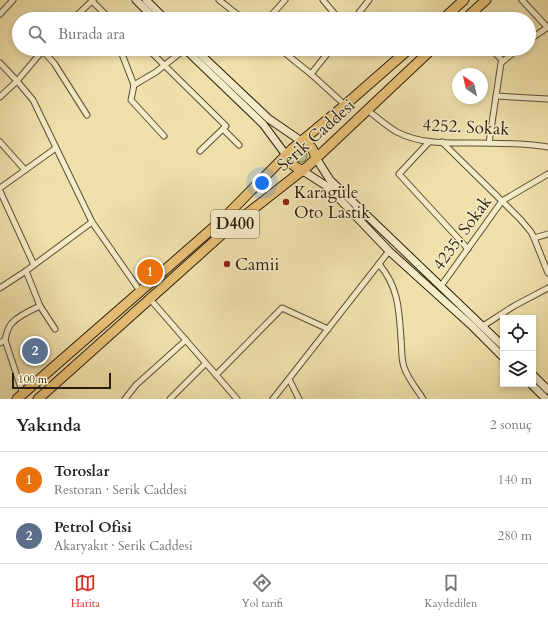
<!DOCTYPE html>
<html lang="tr">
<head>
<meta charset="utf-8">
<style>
	body { margin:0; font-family:Cardo,serif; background:#f6f6f6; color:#222 }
	.controls { position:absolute; right:12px; bottom:12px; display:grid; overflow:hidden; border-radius:0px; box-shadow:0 2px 6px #0003 }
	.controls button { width:36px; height:36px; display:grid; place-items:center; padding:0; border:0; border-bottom:1px solid #e0e0e0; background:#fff; color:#222; font:20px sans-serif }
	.compass { position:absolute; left:452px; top:68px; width:36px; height:36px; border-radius:50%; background:#fff; box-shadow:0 2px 6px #0003; rotate:326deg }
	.scale { position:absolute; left:12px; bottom:10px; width:99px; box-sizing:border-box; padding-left:4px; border:2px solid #2b1d0b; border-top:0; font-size:11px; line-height:14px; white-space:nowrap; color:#2b1d0b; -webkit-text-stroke:3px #f5ecc9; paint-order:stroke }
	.you { position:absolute; left:262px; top:183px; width:14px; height:14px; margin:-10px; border:3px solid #fff; border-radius:50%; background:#1a73e8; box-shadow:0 0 0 6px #1a73e833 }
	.badge { display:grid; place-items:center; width:26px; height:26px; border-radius:50%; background:#d93025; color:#fff; font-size:13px; font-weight:700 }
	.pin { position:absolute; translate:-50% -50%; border:2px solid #fff; box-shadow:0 1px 4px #0006 }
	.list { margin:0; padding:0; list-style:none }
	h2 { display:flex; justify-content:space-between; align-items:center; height:52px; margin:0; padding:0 16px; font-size:17px }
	h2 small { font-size:13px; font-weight:400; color:#767676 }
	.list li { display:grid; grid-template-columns:26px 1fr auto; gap:12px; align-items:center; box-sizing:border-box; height:56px; padding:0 16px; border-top:1px solid #e0e0e0 }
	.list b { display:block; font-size:15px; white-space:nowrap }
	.list p { margin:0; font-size:13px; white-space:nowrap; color:#767676 }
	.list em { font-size:13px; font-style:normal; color:#767676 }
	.icon { flex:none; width:22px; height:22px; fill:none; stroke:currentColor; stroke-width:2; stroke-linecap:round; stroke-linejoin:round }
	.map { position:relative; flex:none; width:548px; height:399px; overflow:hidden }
	.search { position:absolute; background:#fff; box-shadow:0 2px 6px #0003; left:12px; right:12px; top:12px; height:44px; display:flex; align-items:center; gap:10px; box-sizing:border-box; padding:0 14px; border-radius:22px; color:#767676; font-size:15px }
	.sheet { height:164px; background:#fff }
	nav { display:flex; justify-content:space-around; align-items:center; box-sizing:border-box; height:56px; border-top:1px solid #e0e0e0; background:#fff; font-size:11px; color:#767676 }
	nav a { display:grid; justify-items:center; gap:2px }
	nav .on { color:#d93025 }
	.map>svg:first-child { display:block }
	.green { fill:#bac389; stroke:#72704a }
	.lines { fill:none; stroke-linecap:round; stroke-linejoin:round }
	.minor-casing { stroke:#5c4e33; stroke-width:7 }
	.secondary-casing { stroke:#2b1d0b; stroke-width:9 }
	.trunk-casing { stroke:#2b1d0b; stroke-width:11 }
	.minor { stroke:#f5ecc9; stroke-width:5 }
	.secondary { stroke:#f5ecc9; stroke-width:7 }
	.trunk { stroke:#e8c076; stroke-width:9 }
	.poi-dot { fill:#8f2418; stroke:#f5ecc9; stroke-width:1.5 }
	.labels { text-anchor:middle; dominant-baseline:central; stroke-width:3; stroke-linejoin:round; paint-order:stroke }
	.shield { fill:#f5ecc9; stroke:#685b44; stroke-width:1 }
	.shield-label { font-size:16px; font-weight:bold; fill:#2b1d0b }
	.street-label { font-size:17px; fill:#2b1d0b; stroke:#f5ecc9 }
	.poi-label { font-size:17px; fill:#2b1d0b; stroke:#f5ecc9; text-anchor:start }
</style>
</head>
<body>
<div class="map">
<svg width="548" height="399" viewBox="0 0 548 399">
	<rect width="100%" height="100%" fill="#f0e1ac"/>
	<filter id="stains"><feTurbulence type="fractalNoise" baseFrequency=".005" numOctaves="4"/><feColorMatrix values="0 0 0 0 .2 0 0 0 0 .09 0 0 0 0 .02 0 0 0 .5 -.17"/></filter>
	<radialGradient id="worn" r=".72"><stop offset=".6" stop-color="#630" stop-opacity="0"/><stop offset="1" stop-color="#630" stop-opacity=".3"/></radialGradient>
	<!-- green -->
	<circle class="green" cx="301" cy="156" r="6"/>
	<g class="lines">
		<!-- minor casing -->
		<g class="minor-casing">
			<g id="minor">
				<polyline points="219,0 243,19"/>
				<polyline points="323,0 339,19"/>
				<polyline points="522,0 548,28"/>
				<polyline points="92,1 107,16 108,19"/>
				<polyline points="0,14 13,0"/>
				<polyline points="73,19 93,0"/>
				<polyline points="268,19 285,0"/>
				<polyline points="354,19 369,0"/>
				<polyline points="529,40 548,27"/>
				<polyline points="120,49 134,85 131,100 164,136"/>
				<polyline points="280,49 311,74 345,105"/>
				<polyline points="491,49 503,61"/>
				<polyline points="43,51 54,63 87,115"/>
				<polyline points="151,52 226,126 200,151"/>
				<polyline points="0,63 17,81 33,100 92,222 140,291"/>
				<polyline points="311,74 331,49"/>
				<polyline points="134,85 156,72 185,49"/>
				<polyline points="496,96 548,99"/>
				<polyline points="0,97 17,81 44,49"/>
				<path d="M367,110C377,117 386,126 397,132C420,144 446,143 472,143C497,143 523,143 548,147"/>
				<polyline points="223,129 239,145"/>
				<polyline points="0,142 25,170"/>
				<polyline points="429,142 399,174 468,249"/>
				<polyline points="442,142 502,201 521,220 531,232 534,238 548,273"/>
				<polyline points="489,143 501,63 518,49"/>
				<polyline points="0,188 56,148"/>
				<polyline points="0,191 34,265"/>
				<polyline points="534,238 548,234"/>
				<path d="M379,264C399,288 399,310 401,339C402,348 401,358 404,367C408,379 417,389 423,399"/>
				<polyline points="26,271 40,306 55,329"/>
				<polyline points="441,286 502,201 548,174"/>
				<polyline points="0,288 26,271 92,222"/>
				<polyline points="150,299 237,399"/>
				<polyline points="483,326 514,306 548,288"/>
				<polyline points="0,343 5,340"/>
				<polyline points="216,375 282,308 328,329"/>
				<polyline points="289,379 299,399"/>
				<path d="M23,394L5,340C6,335 8,328 11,324C17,317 31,310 40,306"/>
				<polyline points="125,399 136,385 186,340"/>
				<polyline points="170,399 205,364"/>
				<polyline points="273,399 389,251"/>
			</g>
		</g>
		<!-- secondary casing -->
		<g class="secondary-casing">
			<g id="secondary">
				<polyline points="136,0 155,19"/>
				<polyline points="146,0 165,19"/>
				<polyline points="185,49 263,124 286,155"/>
				<polyline points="195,49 269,119 301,141"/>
				<polyline points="316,158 330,180 503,346"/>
				<polyline points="303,171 328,187 389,251 472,326 503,357"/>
				<polyline points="533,375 548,390"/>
				<polyline points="531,384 546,399"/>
			</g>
		</g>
		<!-- trunk casing -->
		<g class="trunk-casing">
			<g id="trunk">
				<polyline points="443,19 464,0"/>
				<polyline points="465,19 486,0"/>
				<path d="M301,141C311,145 313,148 316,158"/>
				<path d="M286,155C291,164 293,166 303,171"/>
				<polyline points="17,399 222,220 292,149 345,105 409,49"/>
				<polyline points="38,399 229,228 308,166 432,49"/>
			</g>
		</g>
		<!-- minor -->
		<use href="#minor" class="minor"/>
		<!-- secondary -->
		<use href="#secondary" class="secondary"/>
		<!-- trunk -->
		<use href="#trunk" class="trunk"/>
	</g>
	<!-- markers -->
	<g class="poi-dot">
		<circle cx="286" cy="202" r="4"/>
		<circle cx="227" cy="264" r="4"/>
	</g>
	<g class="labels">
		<!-- shield labels -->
		<rect class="shield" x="211" y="210" width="48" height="28" rx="3"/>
		<g class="shield-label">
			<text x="235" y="224">D400</text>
		</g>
		<!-- street labels -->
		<g class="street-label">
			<text transform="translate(466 127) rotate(3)">4252. Sokak</text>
			<text transform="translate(316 135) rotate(-42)">Serik Caddesi</text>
			<text transform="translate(462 233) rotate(-54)">4235. Sokak</text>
		</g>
		<!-- poi labels -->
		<g class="poi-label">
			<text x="294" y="192">Karagüle<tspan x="294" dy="20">Oto Lastik</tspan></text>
			<text x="235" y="264">Camii</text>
		</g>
	</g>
	<rect width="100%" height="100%" filter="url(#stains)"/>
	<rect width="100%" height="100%" fill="url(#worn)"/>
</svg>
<div class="controls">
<button><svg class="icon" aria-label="locate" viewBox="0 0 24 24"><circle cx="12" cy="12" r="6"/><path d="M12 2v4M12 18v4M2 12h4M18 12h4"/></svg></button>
<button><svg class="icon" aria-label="layers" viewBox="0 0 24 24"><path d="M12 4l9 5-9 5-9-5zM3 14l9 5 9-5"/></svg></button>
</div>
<svg class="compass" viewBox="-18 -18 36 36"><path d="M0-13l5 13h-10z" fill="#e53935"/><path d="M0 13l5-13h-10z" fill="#767676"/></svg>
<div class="scale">100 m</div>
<div class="you"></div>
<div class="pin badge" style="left:150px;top:272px;background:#e8710a">1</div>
<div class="pin badge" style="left:35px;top:351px;background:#5c6f8a">2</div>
<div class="search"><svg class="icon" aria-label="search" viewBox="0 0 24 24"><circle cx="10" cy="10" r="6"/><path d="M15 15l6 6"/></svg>Burada ara</div>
</div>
<section class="sheet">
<h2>Yakında<small>2 sonuç</small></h2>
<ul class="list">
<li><span class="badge" style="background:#e8710a">1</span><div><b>Toroslar</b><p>Restoran · Serik Caddesi</p></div><em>140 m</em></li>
<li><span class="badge" style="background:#5c6f8a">2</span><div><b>Petrol Ofisi</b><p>Akaryakıt · Serik Caddesi</p></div><em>280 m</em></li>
</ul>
</section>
<nav>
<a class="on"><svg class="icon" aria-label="map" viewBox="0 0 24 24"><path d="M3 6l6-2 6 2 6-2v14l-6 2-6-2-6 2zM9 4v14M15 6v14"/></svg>Harita</a>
<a><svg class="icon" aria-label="directions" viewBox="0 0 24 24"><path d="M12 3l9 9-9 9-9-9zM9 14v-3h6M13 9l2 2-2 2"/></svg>Yol tarifi</a>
<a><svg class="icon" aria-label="saved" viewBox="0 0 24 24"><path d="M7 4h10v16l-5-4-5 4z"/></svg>Kaydedilen</a>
</nav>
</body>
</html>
